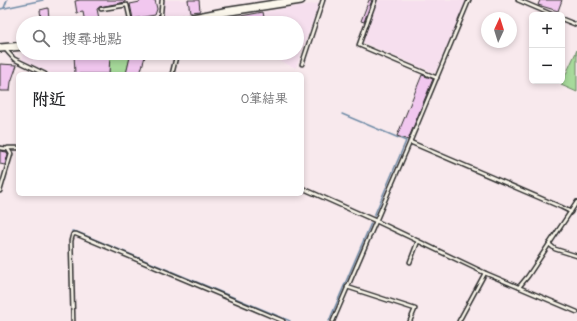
<!DOCTYPE html>
<html lang="zh-TW">
<head>
<meta charset="utf-8">
<style>
	body { margin:0; font-family:Mali,"LXGW WenKai TC",sans-serif; background:#f2f2f2; color:#202124 }
	.controls { position:absolute; right:12px; top:12px; display:grid; overflow:hidden; border-radius:6px; box-shadow:0 2px 6px #0003 }
	.controls button { width:36px; height:36px; display:grid; place-items:center; padding:0; border:0; border-bottom:1px solid #e0e0e0; background:#fff; color:#202124; font:20px sans-serif }
	.compass { position:absolute; left:481px; top:12px; width:36px; height:36px; border-radius:50%; background:#fff; box-shadow:0 2px 6px #0003; rotate:4deg }
	.list { margin:0; padding:0; list-style:none }
	h2 { display:flex; justify-content:space-between; align-items:center; height:52px; margin:0; padding:0 16px; font-size:17px }
	h2 small { font-size:13px; font-weight:400; color:#757577 }
	.icon { flex:none; width:22px; height:22px; fill:none; stroke:currentColor; stroke-width:2; stroke-linecap:round; stroke-linejoin:round }
	.map { position:relative; flex:none; width:577px; height:321px; overflow:hidden }
	.search { position:absolute; background:#fff; box-shadow:0 2px 6px #0003; left:16px; top:16px; width:288px; height:44px; display:flex; align-items:center; gap:10px; box-sizing:border-box; padding:0 14px; border-radius:22px; color:#757577; font-size:15px }
	.panel { position:absolute; background:#fff; box-shadow:0 2px 6px #0003; left:16px; top:72px; width:288px; height:124px; border-radius:6px }
	.map>svg:first-child { display:block }
	.built { fill:#f6dfee }
	.green { fill:#a7da9b; stroke:#698263 }
	.lines { fill:none; stroke-linecap:round; stroke-linejoin:round }
	.stream { stroke:#728da8; stroke-width:1.5 }
	.building { fill:#f1c7ef; stroke:#2b2b2b }
	.lane-casing { stroke:#2b2b2b; stroke-width:5.5 }
	.secondary-casing { stroke:#2b2b2b; stroke-width:10 }
	.lane { stroke:#fbf7ec; stroke-width:2.5 }
	.secondary { stroke:#fbf7ec; stroke-width:7 }
</style>
</head>
<body>
<div class="map">
<svg width="577" height="321" viewBox="0 0 577 321">
	<rect width="100%" height="100%" fill="#f8e9ed"/>
	<filter id="ink" filterUnits="userSpaceOnUse"><feTurbulence type="fractalNoise" baseFrequency=".025" numOctaves="2"/><feDisplacementMap in="SourceGraphic" scale="8" xChannelSelector="R" yChannelSelector="G"/><feConvolveMatrix kernelMatrix="1 2 1 2 8 2 1 2 1" color-interpolation-filters="sRGB"/></filter>
	<g filter="url(#ink)">
		<!-- built -->
		<g class="built">
			<polygon points="161,0 188,0 190,12 162,17 160,3"/>
			<polygon points="378,0 467,0 435,73 362,42"/>
			<polygon points="319,3 296,68 270,57 269,53 297,53 297,23 265,23 263,12"/>
			<polygon points="23,52 23,53 74,53 75,74 53,74 22,60"/>
		</g>
		<!-- green -->
		<g class="green">
			<polygon points="577,50 577,92 561,85"/>
			<polygon points="110,53 131,53 126,74 109,74"/>
		</g>
		<g class="lines">
			<!-- stream -->
			<g class="stream">
				<polyline points="4,8 7,0"/>
				<polyline points="0,9 43,0"/>
				<polyline points="342,114 406,141 374,216"/>
				<polyline points="72,231 77,232 290,321"/>
				<polyline points="329,321 371,223"/>
			</g>
		</g>
		<!-- building -->
		<g class="building">
			<polygon points="80,0 125,0 125,2 100,7 97,9 100,23 85,23 83,12 77,13 75,1"/>
			<polygon points="139,0 155,0 157,9 155,15 133,19 130,4 140,2"/>
			<polygon points="188,0 199,0 200,11 190,12"/>
			<polygon points="369,0 372,0 364,22 361,21"/>
			<polygon points="540,0 562,0 558,11 538,5"/>
			<polygon points="48,8 49,18 53,18 54,23 44,23 43,19 41,19 40,10"/>
			<polygon points="263,12 265,23 226,23 225,19"/>
			<polygon points="74,53 110,53 109,74 75,74"/>
			<polygon points="131,53 146,53 140,74 126,74"/>
			<polygon points="0,64 17,65 11,82 10,91 0,91"/>
			<polygon points="422,75 433,79 408,140 397,136"/>
			<polygon points="0,151 7,152 8,154 5,165 0,164"/>
		</g>
		<g class="lines">
			<!-- lane casing -->
			<g class="lane-casing">
				<g id="lane">
					<polyline points="375,0 359,45 437,78"/>
					<polyline points="518,0 553,15"/>
					<polyline points="101,9 127,5 131,23"/>
					<polyline points="562,19 577,25"/>
					<polyline points="160,23 162,0"/>
					<polyline points="5,49 14,59 45,74"/>
					<polyline points="302,64 323,0"/>
					<polyline points="172,74 177,53"/>
					<polyline points="410,142 561,207 571,212"/>
					<polyline points="0,148 8,149 11,154 0,191"/>
					<polyline points="8,148 18,148"/>
					<polyline points="302,188 376,221 485,273 577,312"/>
					<polyline points="549,244 555,249 577,256"/>
					<polyline points="410,262 418,241"/>
					<polyline points="347,287 415,309 410,321"/>
					<polyline points="519,287 528,276 577,202"/>
					<polyline points="73,321 71,241 72,237 73,234 76,234 283,321"/>
					<polyline points="333,321 410,142 469,0"/>
					<polyline points="459,321 485,273"/>
				</g>
			</g>
			<!-- secondary casing -->
			<g class="secondary-casing">
				<g id="secondary">
					<polyline points="167,23 224,12 301,0"/>
					<polyline points="0,48 23,46"/>
				</g>
			</g>
			<!-- lane -->
			<use href="#lane" class="lane"/>
			<!-- secondary -->
			<use href="#secondary" class="secondary"/>
		</g>
	</g>
</svg>
<div class="controls">
<button>+</button>
<button>−</button>
</div>
<svg class="compass" viewBox="-18 -18 36 36"><path d="M0-13l5 13h-10z" fill="#e53935"/><path d="M0 13l5-13h-10z" fill="#757577"/></svg>
<div class="search"><svg class="icon" aria-label="search" viewBox="0 0 24 24"><circle cx="10" cy="10" r="6"/><path d="M15 15l6 6"/></svg>搜尋地點</div>
<section class="panel">
<h2>附近<small>0筆結果</small></h2>
<ul class="list">
</ul>
</section>
</div>
</body>
</html>
